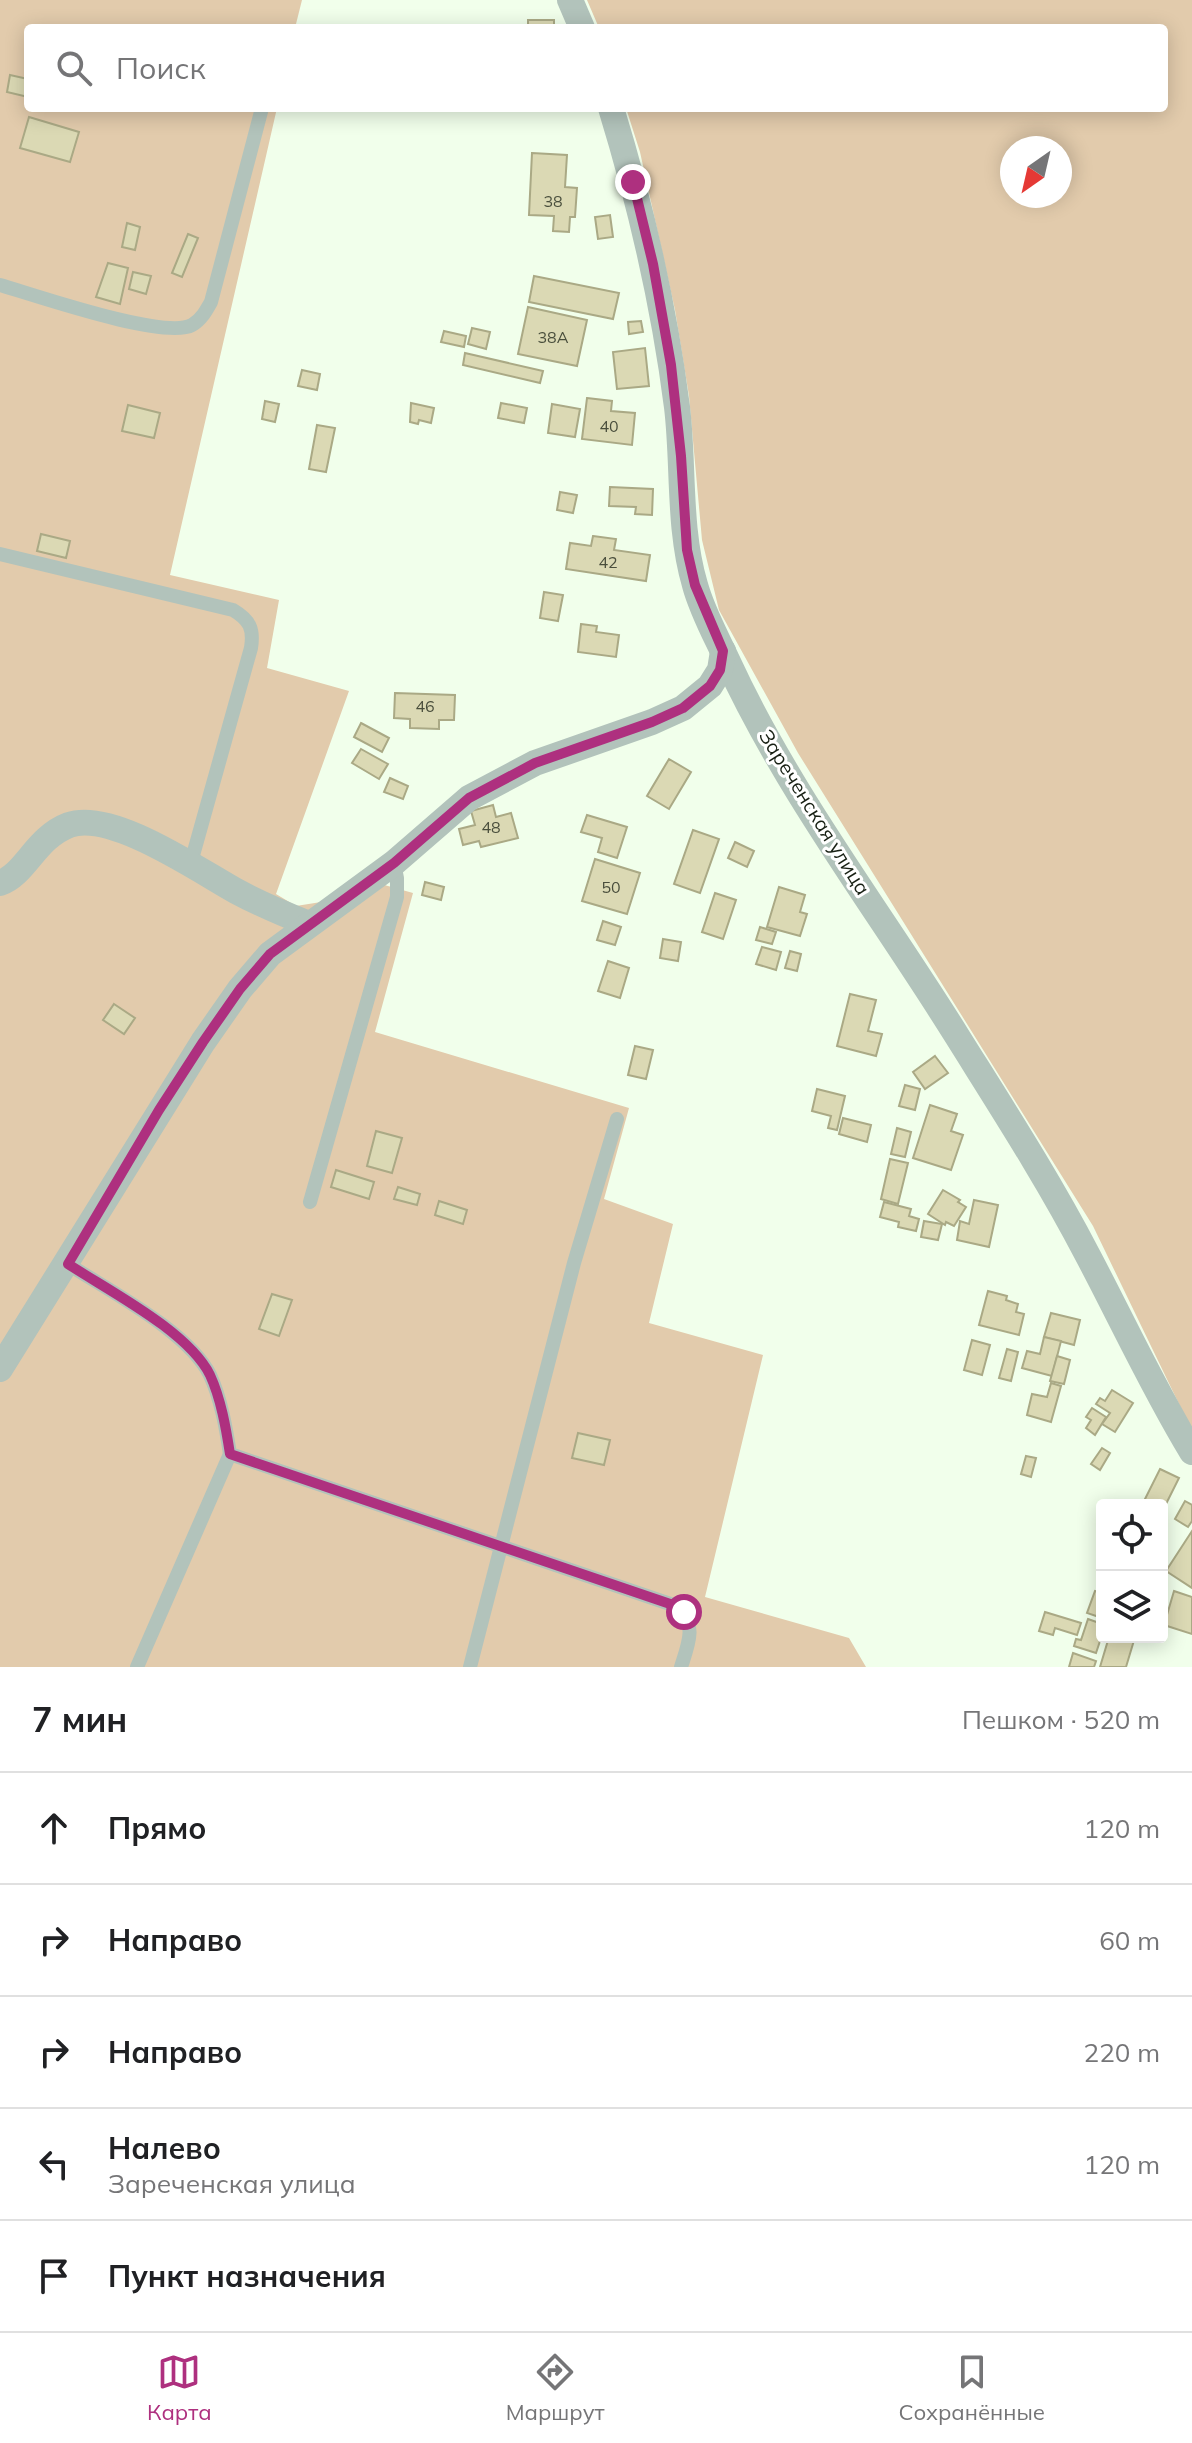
<!DOCTYPE html>
<html lang="ru">
<head>
<meta charset="utf-8">
<style>
	body { margin:0; font-family:Mulish,sans-serif; background:#f2f2f2; color:#202124 }
	.controls { position:absolute; right:24px; bottom:24px; display:grid; overflow:hidden; border-radius:8px; box-shadow:0 4px 20px #0003 }
	.controls button { width:72px; height:72px; display:grid; place-items:center; padding:0; border:0; border-bottom:2px solid #e0e0e0; background:#fff; color:#202124; font:40px sans-serif }
	.compass { position:absolute; left:1000px; top:136px; width:72px; height:72px; border-radius:50%; background:#fff; box-shadow:0 4px 20px #0003; rotate:214deg }
	.stop { position:absolute; width:24px; height:24px; margin:-18px; border:6px solid #ae307f; border-radius:50%; background:#fff }
	.stop.end { background:#ae307f; border-color:#fff; box-shadow:0 2px 8px #0008 }
	.list { margin:0; padding:0; list-style:none }
	h2 { display:flex; justify-content:space-between; align-items:center; height:104px; margin:0; padding:0 32px; font-size:34px }
	h2 small { font-size:26px; font-weight:400; color:#757577 }
	.list li { display:grid; grid-template-columns:52px 1fr auto; gap:24px; align-items:center; box-sizing:border-box; height:112px; padding:0 32px; border-top:2px solid #e0e0e0 }
	.list b { display:block; font-size:30px; white-space:nowrap }
	.list p { margin:0; font-size:26px; white-space:nowrap; color:#757577 }
	.list em { font-size:26px; font-style:normal; color:#757577 }
	.icon { flex:none; width:44px; height:44px; fill:none; stroke:currentColor; stroke-width:2; stroke-linecap:round; stroke-linejoin:round }
	.map { position:relative; flex:none; width:1192px; height:1667px; overflow:hidden }
	.search { position:absolute; background:#fff; box-shadow:0 4px 20px #0003; left:24px; right:24px; top:24px; height:88px; display:flex; align-items:center; gap:20px; box-sizing:border-box; padding:0 28px; border-radius:8px; color:#757577; font-size:30px }
	.sheet { height:664px; background:#fff }
	nav { display:flex; justify-content:space-around; align-items:center; box-sizing:border-box; height:112px; border-top:2px solid #e0e0e0; background:#fff; font-size:22px; color:#757577 }
	nav a { display:grid; justify-items:center; gap:4px }
	nav .on { color:#ae307f }
	.map>svg:first-child { display:block }
	.green { fill:#e2cbac; fill-rule:evenodd }
	.building { fill:#dbd9b4; stroke:#aaa985; stroke-width:2 }
	.lines { fill:none; stroke-linecap:round; stroke-linejoin:round }
	.lane { stroke:#b2c3bb; stroke-width:14 }
	.street { stroke:#b2c3bb; stroke-width:26 }
	.route { stroke:#ae307f; stroke-width:10 }
	.labels { text-anchor:middle; dominant-baseline:central; stroke-width:6; stroke-linejoin:round; paint-order:stroke }
	.number-label { font-size:16px; fill:#494e3c }
	.street-label { font-size:20px; fill:#182014; stroke:#fff }
</style>
</head>
<body>
<div class="map">
<svg width="1192" height="1667" viewBox="0 0 1192 1667">
	<rect width="100%" height="100%" fill="#f1ffeb"/>
	<!-- green -->
	<g class="green">
		<polygon points="0,0 302,0 295,28 28,28 28,108 277,108 170,575 279,600 267,668 349,691 276,894 296,906 321,902 363,879 413,893 375,1032 629,1108 604,1199 673,1224 649,1323 763,1355 705,1597 849,1638 866,1667 0,1667"/>
		<path d="M587,0H1192V1431L1093,1226L798,753L719,610L702,540L689,396L675,310L640,152L626,108H1164V28H599ZM1012,148H1060V196H1012Z"/>
	</g>
	<!-- building -->
	<g class="building">
		<rect x="528" y="20" width="26" height="8"/>
		<polygon points="10,75 28,79 28,97 7,92"/>
		<polygon points="29,117 79,132 70,162 20,148"/>
		<polygon points="532,153 567,155 565,187 577,188 575,217 570,217 569,232 553,231 554,216 529,215"/>
		<polygon points="610,215 613,237 598,239 595,217"/>
		<polygon points="127,223 140,227 135,250 122,247"/>
		<polygon points="188,234 198,238 182,277 172,273"/>
		<polygon points="108,263 128,268 120,304 96,297"/>
		<polygon points="133,272 151,276 146,294 129,289"/>
		<polygon points="534,276 619,293 613,319 529,302"/>
		<polygon points="528,307 587,320 577,366 518,354"/>
		<polygon points="641,321 643,332 629,334 628,322"/>
		<polygon points="472,328 490,332 486,349 468,344"/>
		<polygon points="444,331 466,336 464,347 441,342"/>
		<polygon points="645,348 649,386 617,389 613,352"/>
		<polygon points="465,353 543,371 540,383 463,365"/>
		<polygon points="302,370 320,374 317,390 298,386"/>
		<polygon points="587,398 612,401 611,411 635,413 632,445 582,439"/>
		<polygon points="265,401 279,404 275,422 262,419"/>
		<polygon points="411,403 434,408 431,423 419,420 418,424 410,422"/>
		<polygon points="501,403 527,408 524,423 498,418"/>
		<polygon points="552,404 580,409 575,437 548,433"/>
		<polygon points="128,405 160,413 154,438 122,431"/>
		<polygon points="317,425 335,428 326,472 309,469"/>
		<polygon points="610,487 653,489 652,515 635,514 636,507 609,506"/>
		<polygon points="560,492 577,495 573,513 557,510"/>
		<polygon points="41,534 70,541 66,558 37,551"/>
		<polygon points="593,536 616,539 614,550 650,555 646,581 566,569 570,543 591,546"/>
		<polygon points="544,592 563,595 558,621 540,618"/>
		<polygon points="581,624 597,626 596,632 619,635 616,657 578,652"/>
		<polygon points="395,693 455,695 454,720 439,720 439,729 410,728 410,719 394,718"/>
		<polygon points="361,723 389,738 382,752 354,737"/>
		<polygon points="361,749 388,764 379,779 352,763"/>
		<polygon points="669,759 691,772 669,809 647,796"/>
		<polygon points="390,778 408,786 403,799 384,792"/>
		<polygon points="493,805 496,817 511,813 518,838 481,847 479,841 463,845 459,829 475,825 471,811"/>
		<polygon points="587,815 627,827 617,858 598,852 602,838 581,832"/>
		<polygon points="693,830 719,839 700,893 674,884"/>
		<polygon points="735,842 754,851 747,867 728,858"/>
		<polygon points="595,859 640,873 627,914 582,901"/>
		<polygon points="425,882 444,887 441,900 422,895"/>
		<polygon points="779,887 805,895 800,912 807,914 800,936 767,927"/>
		<polygon points="715,893 736,900 723,939 702,932"/>
		<polygon points="603,921 621,927 615,945 597,940"/>
		<polygon points="760,927 776,932 772,944 756,940"/>
		<polygon points="663,939 681,942 678,961 660,958"/>
		<polygon points="762,947 781,952 776,970 756,964"/>
		<polygon points="790,951 801,954 797,971 785,968"/>
		<polygon points="608,961 629,968 620,998 598,991"/>
		<polygon points="850,994 876,1000 868,1031 882,1034 876,1056 837,1046"/>
		<polygon points="114,1004 135,1018 124,1034 103,1020"/>
		<polygon points="635,1046 653,1050 646,1079 628,1075"/>
		<polygon points="935,1056 948,1073 925,1089 913,1072"/>
		<polygon points="905,1085 920,1089 915,1110 899,1106"/>
		<polygon points="817,1089 845,1096 837,1130 828,1128 831,1116 812,1111"/>
		<polygon points="930,1105 957,1114 951,1131 963,1135 951,1170 913,1158"/>
		<polygon points="843,1118 871,1125 867,1142 839,1134"/>
		<polygon points="897,1128 911,1132 905,1157 891,1154"/>
		<polygon points="376,1131 402,1138 392,1173 367,1166"/>
		<polygon points="890,1159 908,1163 898,1204 881,1199"/>
		<polygon points="336,1170 374,1182 369,1199 331,1187"/>
		<polygon points="398,1187 420,1194 417,1205 394,1199"/>
		<polygon points="943,1190 960,1200 958,1202 966,1207 954,1226 946,1222 945,1225 928,1214"/>
		<polygon points="974,1200 998,1205 989,1247 957,1240 960,1221 969,1224"/>
		<polygon points="439,1201 467,1210 463,1224 435,1215"/>
		<polygon points="884,1202 911,1209 909,1216 919,1219 916,1231 898,1227 899,1222 880,1217"/>
		<polygon points="924,1221 942,1224 938,1240 921,1237"/>
		<polygon points="988,1291 1007,1296 1006,1300 1018,1304 1016,1312 1024,1314 1019,1335 979,1325"/>
		<polygon points="272,1294 292,1300 279,1336 259,1329"/>
		<polygon points="1051,1313 1080,1320 1074,1345 1044,1337"/>
		<polygon points="1044,1337 1061,1341 1052,1376 1022,1368 1027,1351 1040,1354"/>
		<polygon points="972,1340 990,1345 982,1375 964,1370"/>
		<polygon points="1007,1349 1018,1352 1011,1381 999,1378"/>
		<polygon points="1057,1356 1070,1360 1064,1384 1050,1381"/>
		<polygon points="1051,1383 1061,1386 1051,1422 1027,1415 1032,1394 1047,1397"/>
		<polygon points="1112,1390 1133,1403 1115,1432 1102,1424 1110,1413 1096,1404 1100,1398 1105,1401"/>
		<polygon points="1092,1408 1106,1417 1095,1435 1086,1428 1091,1420 1086,1417"/>
		<polygon points="578,1433 610,1440 604,1465 572,1458"/>
		<polygon points="1102,1448 1110,1453 1100,1470 1091,1464"/>
		<polygon points="1026,1456 1036,1458 1031,1477 1021,1474"/>
		<polygon points="1160,1469 1179,1478 1162,1512 1162,1505 1142,1505"/>
		<polygon points="1185,1501 1192,1505 1192,1521 1188,1527 1175,1519"/>
		<polygon points="1192,1531 1192,1588 1166,1571"/>
		<polygon points="1095,1591 1102,1593 1102,1618 1087,1613"/>
		<polygon points="1174,1591 1192,1597 1192,1634 1164,1625"/>
		<polygon points="1045,1612 1081,1623 1077,1635 1055,1628 1053,1635 1039,1631"/>
		<polygon points="1088,1619 1102,1624 1102,1635 1096,1653 1074,1646 1076,1639 1081,1640"/>
		<polygon points="1109,1637 1135,1637 1126,1667 1100,1667"/>
		<polygon points="1073,1653 1096,1661 1094,1667 1069,1667"/>
	</g>
	<g class="lines">
		<!-- lane -->
		<g class="lane">
			<path d="M0,285C35,295 164,340 192,325C201,320 206,311 211,302L262,108"/>
			<path d="M0,554L233,610C250,620 254,629 251,648L190,866"/>
			<polyline points="310,1202 397,897 397,878 394,863"/>
			<path d="M68,1264C109,1291 188,1331 210,1375C221,1399 226,1428 230,1454L679,1607C697,1625 688,1645 681,1667"/>
			<polyline points="137,1667 230,1454"/>
			<polyline points="470,1667 574,1263 617,1119"/>
		</g>
		<!-- street -->
		<g class="street">
			<polyline points="570,0 582,28"/>
			<path d="M611,108C641,206 664,305 677,407C684,465 678,528 695,585C702,611 716,636 727,660C788,793 880,912 957,1036C1002,1108 1048,1179 1087,1254C1122,1320 1153,1388 1192,1452"/>
			<path d="M0,883C26,874 35,838 69,825C112,810 198,870 236,891C260,904 284,914 309,924"/>
			<polyline points="0,1369 203,1042 240,989 270,954 394,863 469,798 535,763 652,722 683,708 710,686 720,670 723,651"/>
		</g>
	</g>
	<g class="lines">
		<!-- route -->
		<path class="route" d="M633,182L653,264L671,365L681,456L687,550L695,585L723,651L720,670L710,686L683,708L652,722L535,763L469,798L394,863L270,954L240,989L203,1042L159,1110L68,1264C109,1291 188,1331 210,1375C221,1399 226,1428 230,1454L679,1607L684,1612"/>
	</g>
	<g class="labels">
		<!-- number labels -->
		<g class="number-label">
			<text x="553" y="201">38</text>
			<text x="553" y="337">38А</text>
			<text x="609" y="426">40</text>
			<text x="608" y="562">42</text>
			<text x="425" y="706">46</text>
			<text x="491" y="827">48</text>
			<text x="611" y="887">50</text>
		</g>
		<!-- street labels -->
		<g class="street-label">
			<text transform="translate(815 812) rotate(58)">Зареченская улица</text>
		</g>
	</g>
</svg>
<div class="controls">
<button><svg class="icon" aria-label="locate" viewBox="0 0 24 24"><circle cx="12" cy="12" r="6"/><path d="M12 2v4M12 18v4M2 12h4M18 12h4"/></svg></button>
<button><svg class="icon" aria-label="layers" viewBox="0 0 24 24"><path d="M12 4l9 5-9 5-9-5zM3 14l9 5 9-5"/></svg></button>
</div>
<svg class="compass" viewBox="-18 -18 36 36"><path d="M0-13l5 13h-10z" fill="#e53935"/><path d="M0 13l5-13h-10z" fill="#757577"/></svg>
<div class="stop" style="left:684px;top:1612px"></div>
<div class="stop end" style="left:633px;top:182px"></div>
<div class="search"><svg class="icon" aria-label="search" viewBox="0 0 24 24"><circle cx="10" cy="10" r="6"/><path d="M15 15l6 6"/></svg>Поиск</div>
</div>
<section class="sheet">
<h2>7 мин<small>Пешком · 520 m</small></h2>
<ul class="list">
<li><svg class="icon" aria-label="ahead" viewBox="0 0 24 24"><path d="M12 20V5M6 11l6-6 6 6"/></svg><div><b>Прямо</b></div><em>120 m</em></li>
<li><svg class="icon" aria-label="right" viewBox="0 0 24 24"><path d="M7 20v-9h11M14 6l5 5-5 5"/></svg><div><b>Направо</b></div><em>60 m</em></li>
<li><svg class="icon" aria-label="right" viewBox="0 0 24 24"><path d="M7 20v-9h11M14 6l5 5-5 5"/></svg><div><b>Направо</b></div><em>220 m</em></li>
<li><svg class="icon" aria-label="left" viewBox="0 0 24 24"><path d="M17 20v-9H6M10 6l-5 5 5 5"/></svg><div><b>Налево</b><p>Зареченская улица</p></div><em>120 m</em></li>
<li><svg class="icon" aria-label="arrive" viewBox="0 0 24 24"><path d="M6 21V4h12l-3 4 3 4H6"/></svg><div><b>Пункт назначения</b></div></li>
</ul>
</section>
<nav>
<a class="on"><svg class="icon" aria-label="map" viewBox="0 0 24 24"><path d="M3 6l6-2 6 2 6-2v14l-6 2-6-2-6 2zM9 4v14M15 6v14"/></svg>Карта</a>
<a><svg class="icon" aria-label="directions" viewBox="0 0 24 24"><path d="M12 3l9 9-9 9-9-9zM9 14v-3h6M13 9l2 2-2 2"/></svg>Маршрут</a>
<a><svg class="icon" aria-label="saved" viewBox="0 0 24 24"><path d="M7 4h10v16l-5-4-5 4z"/></svg>Сохранённые</a>
</nav>
</body>
</html>
